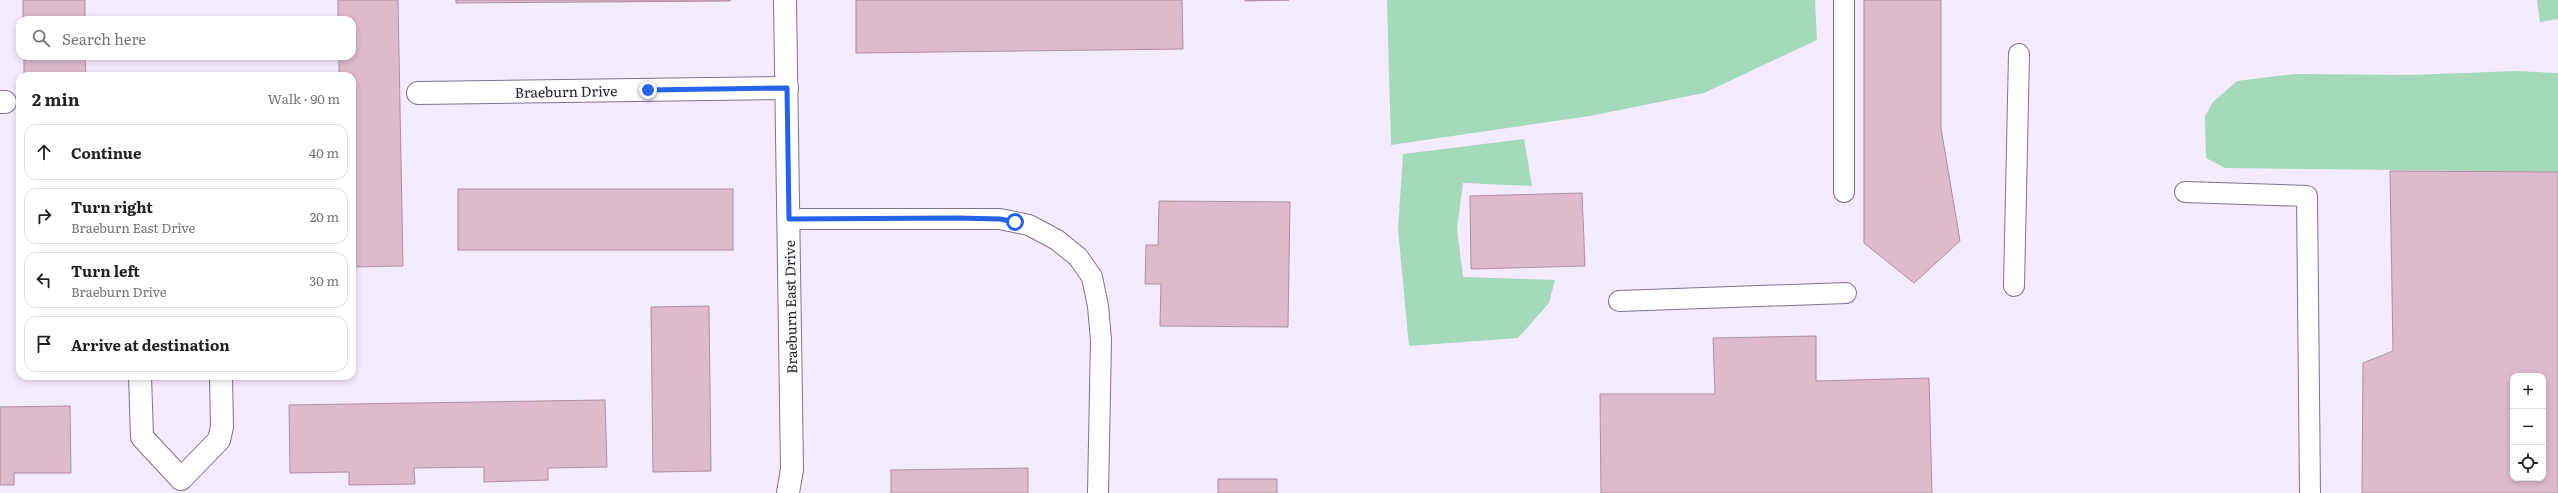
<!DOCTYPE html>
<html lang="en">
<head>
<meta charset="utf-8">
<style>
	body { margin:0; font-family:Literata,serif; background:#f6f6f6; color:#222 }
	.controls { position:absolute; right:12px; bottom:12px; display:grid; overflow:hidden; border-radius:8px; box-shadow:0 2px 6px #0003 }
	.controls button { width:36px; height:36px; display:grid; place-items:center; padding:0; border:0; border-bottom:1px solid #e0e0e0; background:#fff; color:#222; font:20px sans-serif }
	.stop { position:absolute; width:12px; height:12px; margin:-9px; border:3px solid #2563eb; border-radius:50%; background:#fff }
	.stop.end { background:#2563eb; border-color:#fff; box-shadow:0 1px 4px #0008 }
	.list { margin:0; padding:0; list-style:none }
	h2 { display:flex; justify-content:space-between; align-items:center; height:52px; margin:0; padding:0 16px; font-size:17px }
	h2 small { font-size:13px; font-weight:400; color:#767676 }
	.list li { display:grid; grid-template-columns:26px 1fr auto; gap:12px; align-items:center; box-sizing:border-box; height:56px; margin:0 8px 8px; padding:0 8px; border:1px solid #e0e0e0; border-radius:12px }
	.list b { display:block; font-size:15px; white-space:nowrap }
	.list p { margin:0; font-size:13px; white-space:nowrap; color:#767676 }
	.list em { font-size:13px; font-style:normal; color:#767676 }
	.icon { flex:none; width:22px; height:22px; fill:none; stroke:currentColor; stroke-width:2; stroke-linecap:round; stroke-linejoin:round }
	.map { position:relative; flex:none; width:2558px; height:493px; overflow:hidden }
	.search { position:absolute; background:#fff; box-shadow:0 2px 6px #0003; left:16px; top:16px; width:340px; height:44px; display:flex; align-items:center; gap:10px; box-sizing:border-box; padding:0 14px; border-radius:12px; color:#767676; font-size:15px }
	.panel { position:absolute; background:#fff; box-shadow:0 2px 6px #0003; left:16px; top:72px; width:340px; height:308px; border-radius:12px }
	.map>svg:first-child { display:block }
	.green { fill:#a5d9bb }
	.building { fill:#ddbacc; stroke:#af8e9f; fill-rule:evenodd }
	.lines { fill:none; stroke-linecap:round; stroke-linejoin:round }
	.service-casing { stroke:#80728e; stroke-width:22 }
	.minor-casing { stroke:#80728e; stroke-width:24 }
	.service { stroke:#fff; stroke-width:20 }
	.minor { stroke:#fff; stroke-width:22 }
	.route { stroke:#2563eb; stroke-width:5 }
	.labels { text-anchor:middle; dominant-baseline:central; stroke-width:3.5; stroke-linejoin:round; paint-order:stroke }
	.street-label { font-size:14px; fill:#29232e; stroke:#fdfdfd }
</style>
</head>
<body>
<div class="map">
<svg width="2558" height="493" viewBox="0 0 2558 493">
	<rect width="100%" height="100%" fill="#f5ebfe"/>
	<!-- green -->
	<g class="green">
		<polygon points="1387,0 1815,0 1817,40 1704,93 1590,116 1391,145"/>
		<polygon points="2537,0 2558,0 2558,19 2540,22"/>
		<polygon points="2515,71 2558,73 2558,172 2225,168 2206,158 2205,116 2213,102 2237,81 2295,74 2411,75"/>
		<polygon points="1524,139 1532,186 1463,183 1457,229 1463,277 1555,280 1549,303 1518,338 1409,346 1398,229 1403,154"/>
	</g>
	<!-- building -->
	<g class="building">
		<rect x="23" y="0" width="62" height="20"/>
		<polygon points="338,0 398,0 403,266 352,267 352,76 339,76 339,56 352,56 352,20 338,20"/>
		<polygon points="456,0 730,0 730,1 456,3"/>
		<polygon points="856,0 1182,0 1183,49 856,53"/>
		<polygon points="1245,0 1289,0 1245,1"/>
		<polygon points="1864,0 1941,0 1941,128 1960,241 1914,283 1864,243"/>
		<polygon points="24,56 85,56 86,76 24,76"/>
		<path d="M2390,171L2558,172V493H2362L2363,363L2393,351ZM2513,376H2543V478H2513Z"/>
		<rect x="458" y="189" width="275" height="61"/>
		<polygon points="1582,193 1585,266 1471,269 1470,196"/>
		<polygon points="1159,201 1290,202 1288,327 1160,326 1161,284 1145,284 1146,245 1158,245"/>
		<polygon points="709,306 711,471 653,472 651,307"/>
		<polygon points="1816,336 1816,381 1929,378 1932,493 1601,493 1600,394 1715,394 1713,338"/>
		<polygon points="605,400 607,467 548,468 548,480 484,482 484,467 414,468 415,484 349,485 349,472 290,473 289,405"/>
		<polygon points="70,406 71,473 14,473 14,485 0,485 0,407"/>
		<polygon points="1028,468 1028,493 891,493 891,470"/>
		<rect x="1218" y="479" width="59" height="14"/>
	</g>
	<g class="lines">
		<!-- service casing -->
		<g class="service-casing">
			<g id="service">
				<polyline points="1844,192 1844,0"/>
				<polyline points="2185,192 2307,196 2310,493"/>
				<polyline points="789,219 1000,219 1029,225 1057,240 1078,257 1092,277 1098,306 1101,340 1098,493"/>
				<polyline points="2014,286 2019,54"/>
				<polyline points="1619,301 1846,293"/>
			</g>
		</g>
		<!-- minor casing -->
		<g class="minor-casing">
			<g id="minor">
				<polyline points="785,0 792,469 788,493"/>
				<polyline points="418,93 787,88"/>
				<polyline points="0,102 5,102"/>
				<polyline points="140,376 142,437 181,479 219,440 222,427 221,376"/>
			</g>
		</g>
		<!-- service -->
		<use href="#service" class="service"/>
		<!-- minor -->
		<use href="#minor" class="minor"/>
	</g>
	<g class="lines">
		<!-- route -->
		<polyline class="route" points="648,90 787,88 789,219 956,218 1000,219 1015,222"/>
	</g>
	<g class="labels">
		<!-- street labels -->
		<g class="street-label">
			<text transform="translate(566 91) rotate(-1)">Braeburn Drive</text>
			<text transform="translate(790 307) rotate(-91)">Braeburn East Drive</text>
		</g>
	</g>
</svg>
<div class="controls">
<button>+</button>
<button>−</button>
<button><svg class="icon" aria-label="locate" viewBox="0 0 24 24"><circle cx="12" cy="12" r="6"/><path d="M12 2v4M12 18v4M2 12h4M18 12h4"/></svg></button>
</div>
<div class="stop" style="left:1015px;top:222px"></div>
<div class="stop end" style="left:648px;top:90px"></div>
<div class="search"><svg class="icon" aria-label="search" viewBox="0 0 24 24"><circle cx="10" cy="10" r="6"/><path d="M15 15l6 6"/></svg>Search here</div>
<section class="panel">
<h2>2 min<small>Walk · 90 m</small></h2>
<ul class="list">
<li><svg class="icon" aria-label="ahead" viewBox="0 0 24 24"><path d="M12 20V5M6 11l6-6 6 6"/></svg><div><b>Continue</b></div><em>40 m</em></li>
<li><svg class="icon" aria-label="right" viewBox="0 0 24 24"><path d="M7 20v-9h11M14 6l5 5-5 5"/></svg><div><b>Turn right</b><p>Braeburn East Drive</p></div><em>20 m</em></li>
<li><svg class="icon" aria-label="left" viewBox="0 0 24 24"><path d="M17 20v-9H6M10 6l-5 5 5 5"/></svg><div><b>Turn left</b><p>Braeburn Drive</p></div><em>30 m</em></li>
<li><svg class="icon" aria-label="arrive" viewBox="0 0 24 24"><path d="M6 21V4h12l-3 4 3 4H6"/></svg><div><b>Arrive at destination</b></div></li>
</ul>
</section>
</div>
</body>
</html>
